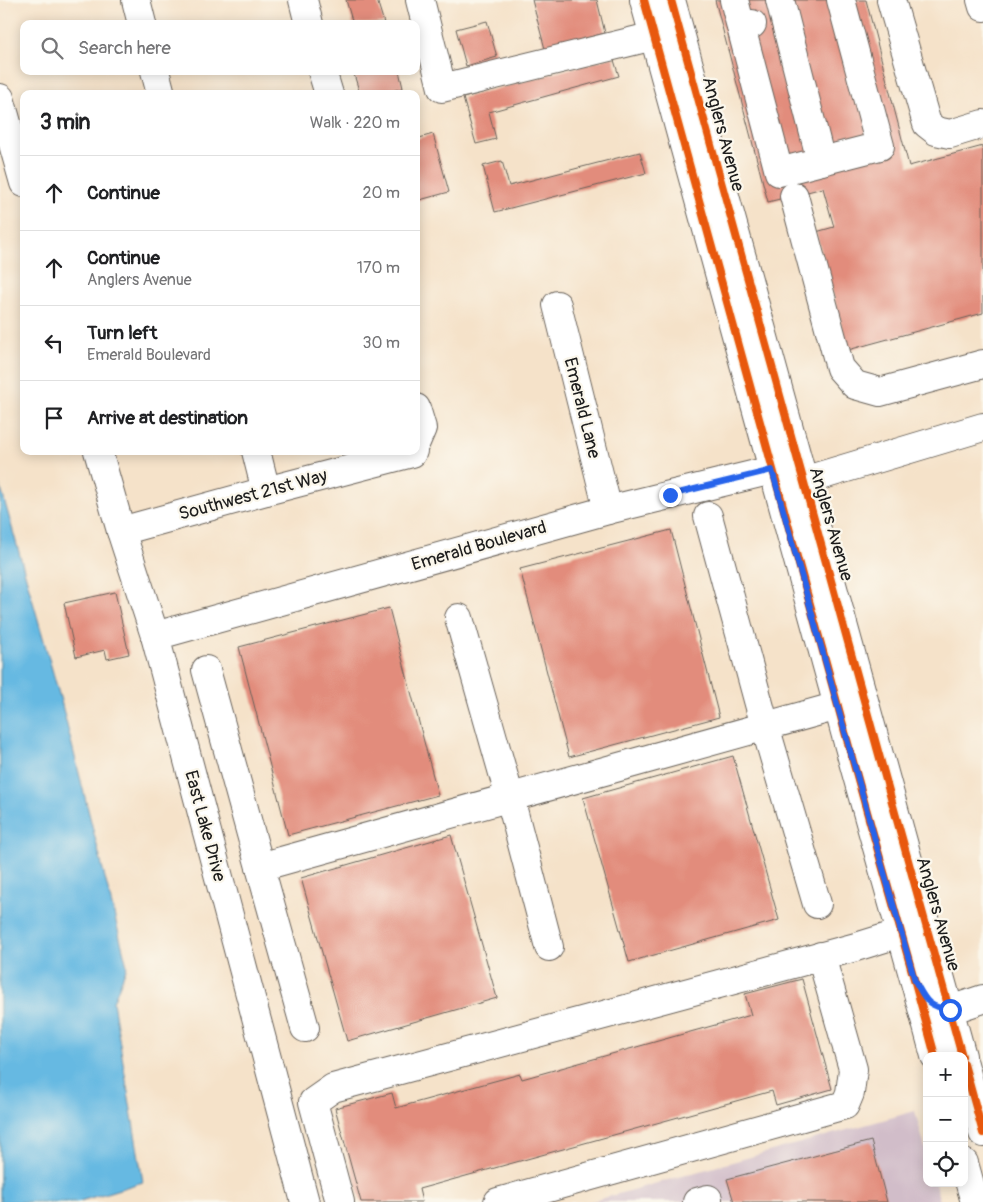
<!DOCTYPE html>
<html lang="en">
<head>
<meta charset="utf-8">
<style>
	body { margin:0; font-family:Pangolin,sans-serif; background:#f6f6f6; color:#202124 }
	.controls { position:absolute; right:15px; bottom:15px; display:grid; overflow:hidden; border-radius:10px; box-shadow:0 2px 12px #0003 }
	.controls button { width:45px; height:45px; display:grid; place-items:center; padding:0; border:0; border-bottom:1px solid #e0e0e0; background:#fff; color:#202124; font:25px sans-serif }
	.stop { position:absolute; width:15px; height:15px; margin:-11px; border:4px solid #2563eb; border-radius:50%; background:#fff }
	.stop.end { background:#2563eb; border-color:#fff; box-shadow:0 1px 5px #0008 }
	.list { margin:0; padding:0; list-style:none }
	h2 { display:flex; justify-content:space-between; align-items:center; height:65px; margin:0; padding:0 20px; font-size:21px }
	h2 small { font-size:16px; font-weight:400; color:#757577 }
	.list li { display:grid; grid-template-columns:32px 1fr auto; gap:15px; align-items:center; box-sizing:border-box; height:75px; padding:0 20px; border-top:1px solid #e0e0e0 }
	.list b { display:block; font-size:19px; white-space:nowrap }
	.list p { margin:0; font-size:16px; white-space:nowrap; color:#757577 }
	.list em { font-size:16px; font-style:normal; color:#757577 }
	.icon { flex:none; width:28px; height:28px; fill:none; stroke:currentColor; stroke-width:2; stroke-linecap:round; stroke-linejoin:round }
	.map { position:relative; flex:none; width:983px; height:1202px; overflow:hidden }
	.search { position:absolute; background:#fff; box-shadow:0 2px 12px #0003; left:20px; top:20px; width:400px; height:55px; display:flex; align-items:center; gap:12px; box-sizing:border-box; padding:0 18px; border-radius:10px; color:#757577; font-size:19px }
	.panel { position:absolute; background:#fff; box-shadow:0 2px 12px #0003; left:20px; top:90px; width:400px; height:365px; border-radius:10px }
	.map>svg:first-child { display:block }
	.industrial { fill:#d1bdc9 }
	.water { fill:#66b9e2; stroke:#416a7f }
	.building { fill:#e28c7c }
	.lines { fill:none; stroke-linecap:round; stroke-linejoin:round }
	.minor-casing { stroke:#686159; stroke-width:30 }
	.minor { stroke:#fff; stroke-width:28 }
	.cycleway-casing { stroke:#fbf7ec; stroke-width:11 }
	.cycleway { stroke:#e8590c; stroke-width:8 }
	.route { stroke:#2563eb; stroke-width:6 }
	.labels { text-anchor:middle; dominant-baseline:central; stroke-width:4.5; stroke-linejoin:round; paint-order:stroke }
	.street-label { font-size:18px; fill:#1c1c1c; stroke:#fbf7ec }
</style>
</head>
<body>
<div class="map">
<svg width="983" height="1202" viewBox="0 0 983 1202">
	<rect width="100%" height="100%" fill="#fbf7ec"/>
	<filter id="ink" filterUnits="userSpaceOnUse"><feTurbulence type="fractalNoise" baseFrequency=".02" numOctaves="2"/><feDisplacementMap in="SourceGraphic" scale="10" xChannelSelector="R" yChannelSelector="G"/><feConvolveMatrix kernelMatrix="1 2 1 2 8 2 1 2 1" color-interpolation-filters="sRGB"/></filter>
	<filter id="wash" filterUnits="userSpaceOnUse"><feTurbulence type="fractalNoise" baseFrequency=".0096" numOctaves="4" result="noise"/><feDisplacementMap in="SourceGraphic" scale="20" xChannelSelector="R" yChannelSelector="G"/><feGaussianBlur stdDeviation="1.12" result="paint"/><feColorMatrix in="noise" values="0 0 0 0 0 0 0 0 0 0 0 0 0 0 0 0 0 1.4 0 .05"/><feComposite in="paint" operator="in"/></filter>
	<g filter="url(#wash)">
		<rect width="100%" height="100%" fill="#f5e2c9"/>
		<!-- industrial -->
		<polygon class="industrial" points="915,1111 927,1155 927,1183 935,1183 940,1202 589,1202"/>
		<!-- water -->
		<polygon class="water" points="0,485 61,701 127,966 113,1002 143,1182 77,1202 0,1202"/>
		<g id="blocks">
			<!-- building -->
			<g class="building">
				<polygon points="346,0 377,0 384,23 353,24"/>
				<polygon points="532,0 597,0 605,33 545,49"/>
				<polygon points="715,0 866,0 909,166 983,146 983,313 848,350 816,232 834,227 823,188 768,202"/>
				<polygon points="487,21 497,57 466,66 456,29"/>
				<polygon points="613,57 619,76 489,112 496,139 476,144 463,98"/>
				<polygon points="353,71 399,71 403,88 381,94 360,94"/>
				<polygon points="433,134 449,192 416,201 416,139"/>
				<polygon points="640,152 646,173 495,212 483,166 502,161 509,186"/>
				<polygon points="671,530 719,717 569,757 520,569"/>
				<polygon points="115,592 129,654 107,659 105,650 76,657 64,603"/>
				<polygon points="389,608 438,795 288,835 239,647"/>
				<polygon points="733,756 779,920 629,962 583,798"/>
				<polygon points="451,835 497,998 347,1041 301,878"/>
				<polygon points="802,979 832,1089 776,1105 772,1091 419,1189 422,1202 361,1202 335,1108 392,1093 396,1108 520,1074 522,1079 751,1015 745,994"/>
				<polygon points="871,1141 887,1202 734,1202 727,1179"/>
			</g>
		</g>
	</g>
	<g filter="url(#ink)">
		<use href="#blocks" fill-opacity="0" stroke="#686159" stroke-width="1"/>
		<g class="lines">
			<!-- minor casing -->
			<g class="minor-casing">
				<g id="minor">
					<polyline points="136,0 142,24"/>
					<polyline points="303,0 309,24"/>
					<polyline points="420,0 442,88 654,36"/>
					<path d="M644,0L838,706C869,823 904,939 935,1056"/>
					<polyline points="671,0 962,1056"/>
					<polyline points="734,0 741,27 752,24"/>
					<polyline points="780,0 821,161"/>
					<polyline points="891,0 927,124 936,131 950,134 983,124"/>
					<polyline points="981,0 983,7"/>
					<polyline points="741,27 779,172 880,146 841,0"/>
					<polyline points="155,71 161,94"/>
					<polyline points="322,71 329,94"/>
					<polyline points="0,98 24,183"/>
					<polyline points="794,196 840,368 855,385 880,392 983,364"/>
					<polyline points="557,305 608,510"/>
					<polyline points="416,408 422,428 416,442"/>
					<polyline points="98,451 121,531 155,636 305,1202"/>
					<polyline points="256,451 266,491"/>
					<polyline points="803,481 983,427"/>
					<polyline points="708,516 765,726 817,904"/>
					<polyline points="121,531 266,491 412,453 413,451"/>
					<polyline points="459,618 510,798 549,947"/>
					<polyline points="155,636 608,510 772,470 790,476"/>
					<polyline points="206,670 260,867 838,706"/>
					<polyline points="260,867 305,1028"/>
					<polyline points="933,1005 939,1008 950,1010 983,999"/>
					<polyline points="964,1064 983,1133"/>
					<polyline points="964,1163 975,1202"/>
					<polyline points="340,1202 313,1102 333,1088 856,947 901,933"/>
					<polyline points="498,1202 845,1105 850,1093 853,1069 821,956"/>
					<polyline points="697,1202 708,1199"/>
				</g>
			</g>
			<!-- minor -->
			<use href="#minor" class="minor"/>
			<!-- cycleway casing -->
			<g class="cycleway-casing">
				<g id="cycleway">
					<path d="M644,0L838,706C869,823 904,939 935,1056"/>
					<polyline points="671,0 962,1056"/>
					<polyline points="964,1064 983,1133"/>
				</g>
			</g>
			<!-- cycleway -->
			<use href="#cycleway" class="cycleway"/>
		</g>
	</g>
	<g class="lines" filter="url(#ink)">
		<!-- route -->
		<path class="route" d="M670,495L772,470C820,640 866,811 915,981C926,1000 926,1006 950,1010"/>
	</g>
	<g class="labels">
		<!-- street labels -->
		<g class="street-label">
			<text transform="translate(723 134) rotate(75)">Anglers Avenue</text>
			<text transform="translate(582 408) rotate(76)">Emerald Lane</text>
			<text transform="translate(253 495) rotate(-15)">Southwest 21st Way</text>
			<text transform="translate(831 524) rotate(74)">Anglers Avenue</text>
			<text transform="translate(479 546) rotate(-16)">Emerald Boulevard</text>
			<text transform="translate(205 826) rotate(75)">East Lake Drive</text>
			<text transform="translate(938 914) rotate(74)">Anglers Avenue</text>
		</g>
	</g>
</svg>
<div class="controls">
<button>+</button>
<button>−</button>
<button><svg class="icon" aria-label="locate" viewBox="0 0 24 24"><circle cx="12" cy="12" r="6"/><path d="M12 2v4M12 18v4M2 12h4M18 12h4"/></svg></button>
</div>
<div class="stop" style="left:950px;top:1010px"></div>
<div class="stop end" style="left:670px;top:495px"></div>
<div class="search"><svg class="icon" aria-label="search" viewBox="0 0 24 24"><circle cx="10" cy="10" r="6"/><path d="M15 15l6 6"/></svg>Search here</div>
<section class="panel">
<h2>3 min<small>Walk · 220 m</small></h2>
<ul class="list">
<li><svg class="icon" aria-label="ahead" viewBox="0 0 24 24"><path d="M12 20V5M6 11l6-6 6 6"/></svg><div><b>Continue</b></div><em>20 m</em></li>
<li><svg class="icon" aria-label="ahead" viewBox="0 0 24 24"><path d="M12 20V5M6 11l6-6 6 6"/></svg><div><b>Continue</b><p>Anglers Avenue</p></div><em>170 m</em></li>
<li><svg class="icon" aria-label="left" viewBox="0 0 24 24"><path d="M17 20v-9H6M10 6l-5 5 5 5"/></svg><div><b>Turn left</b><p>Emerald Boulevard</p></div><em>30 m</em></li>
<li><svg class="icon" aria-label="arrive" viewBox="0 0 24 24"><path d="M6 21V4h12l-3 4 3 4H6"/></svg><div><b>Arrive at destination</b></div></li>
</ul>
</section>
</div>
</body>
</html>
